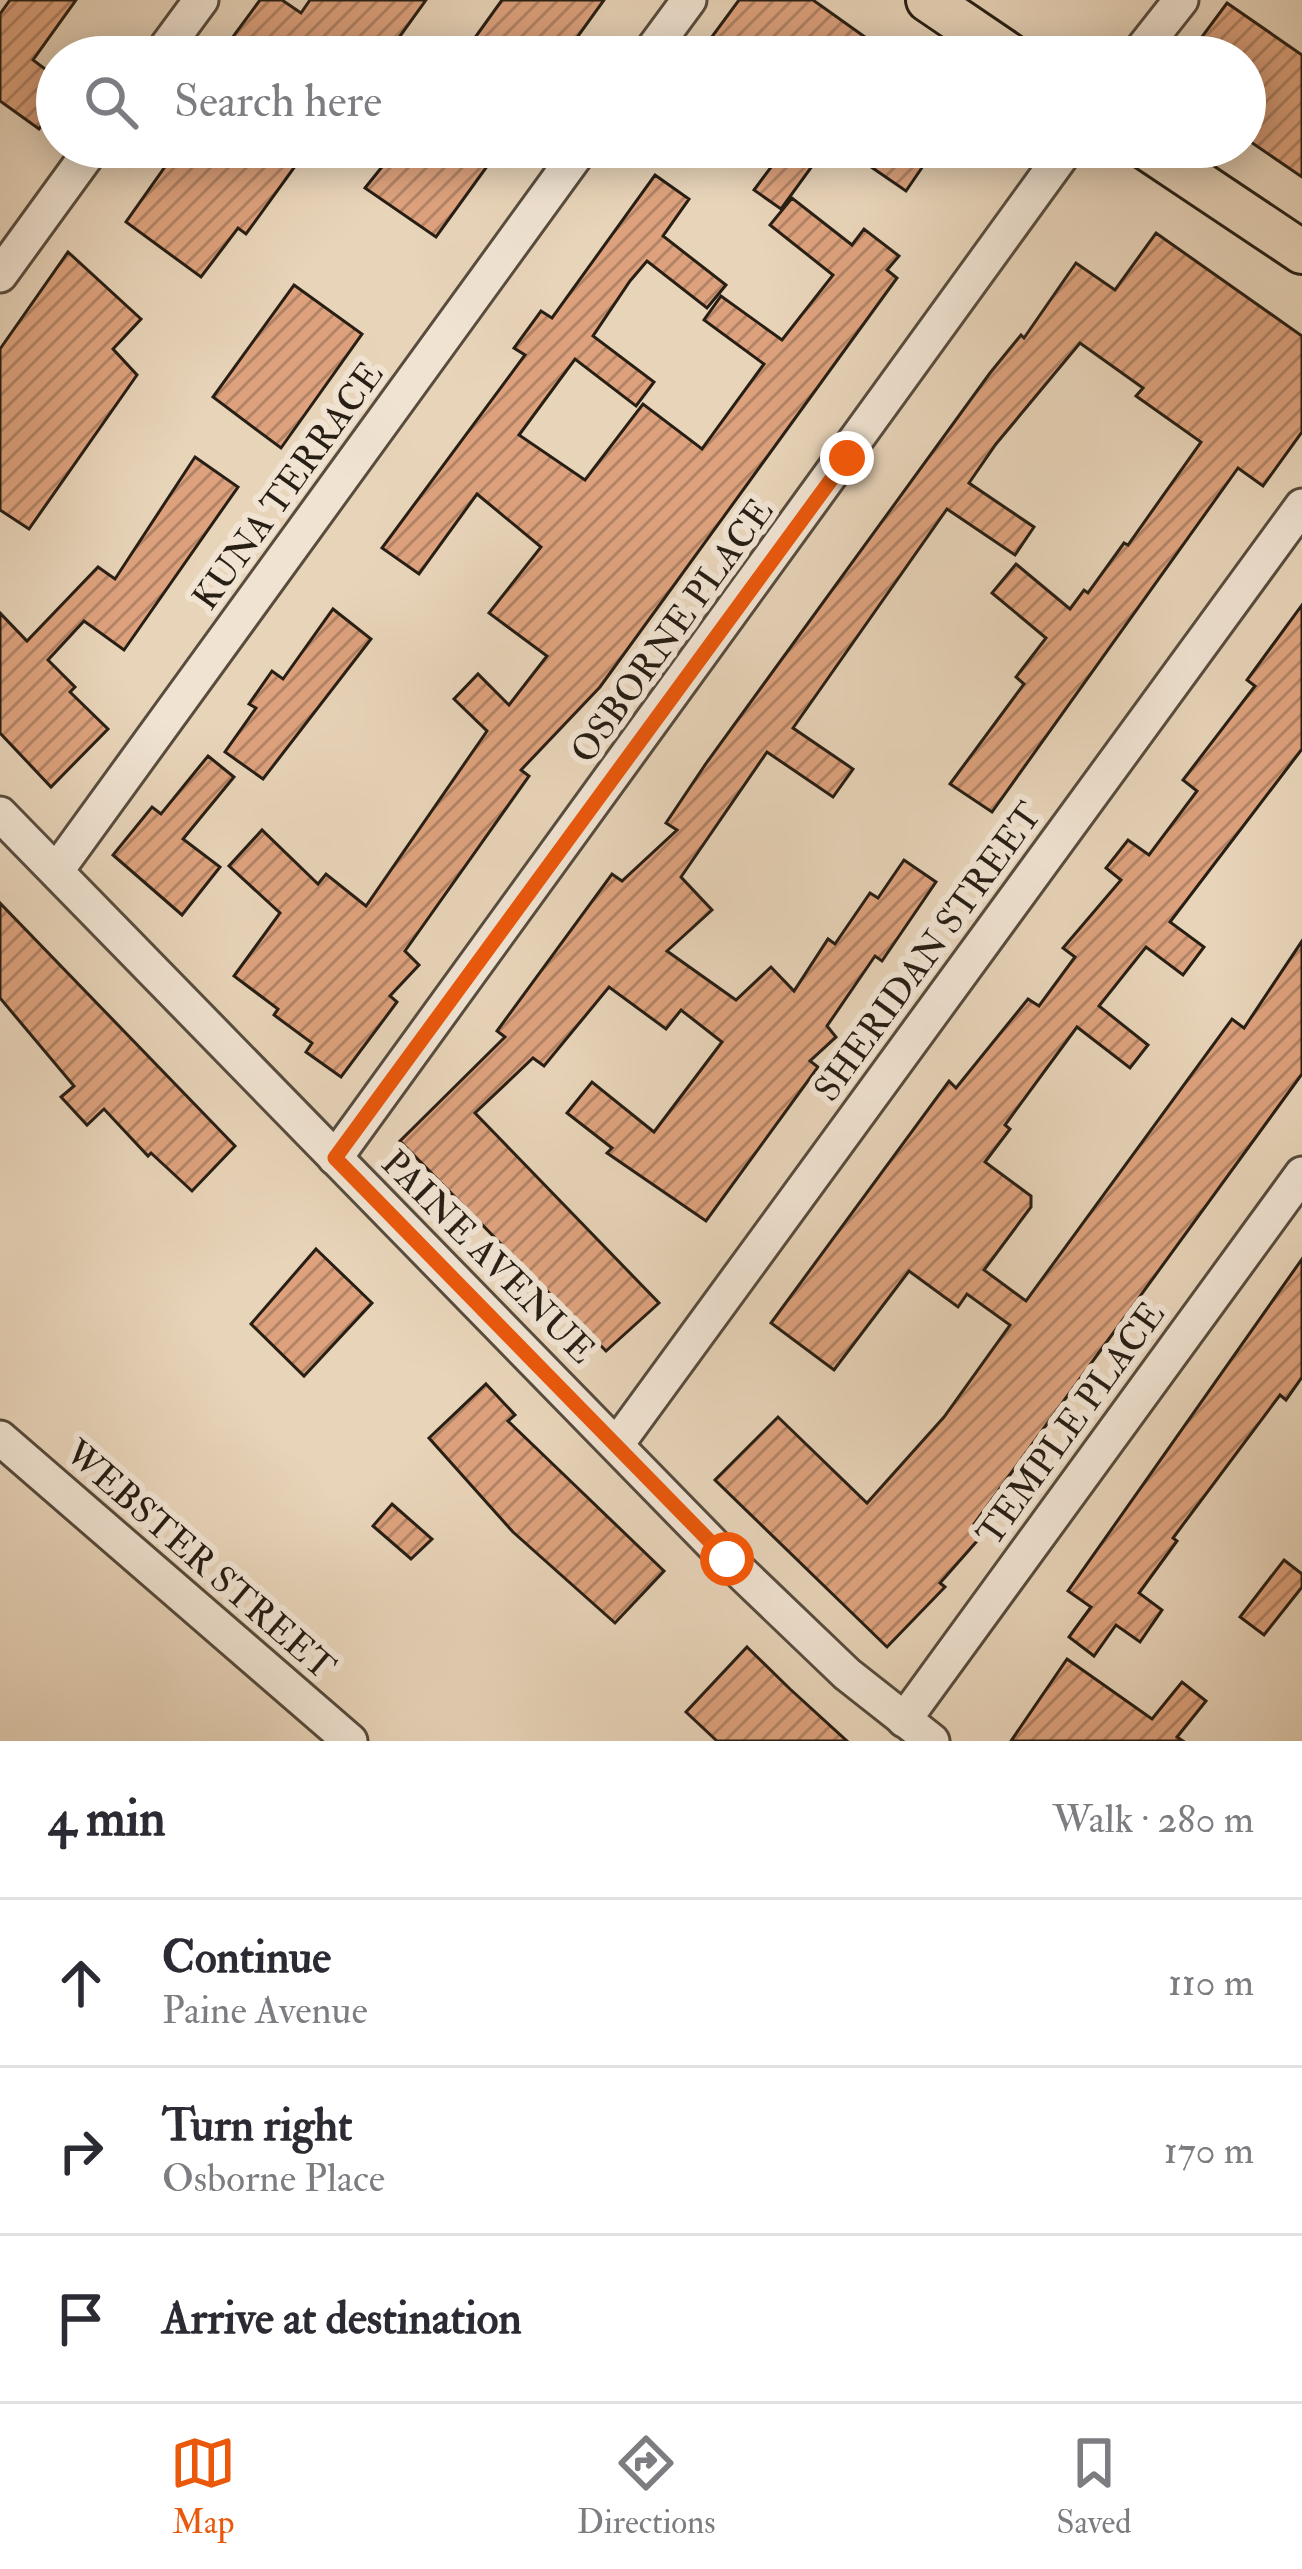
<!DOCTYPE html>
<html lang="en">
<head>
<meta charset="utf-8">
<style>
	body { margin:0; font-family:"IM FELL Double Pica",serif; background:#f7f7f7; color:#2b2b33 }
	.stop { position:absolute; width:36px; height:36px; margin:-27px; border:9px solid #ea580c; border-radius:50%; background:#fff }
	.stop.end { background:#ea580c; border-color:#fff; box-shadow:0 3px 12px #0008 }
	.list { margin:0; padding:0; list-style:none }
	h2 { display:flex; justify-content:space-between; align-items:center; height:156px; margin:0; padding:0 48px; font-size:51px }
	h2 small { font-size:39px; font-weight:400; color:#7c7c81 }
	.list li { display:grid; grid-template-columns:78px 1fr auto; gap:36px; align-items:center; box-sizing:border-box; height:168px; padding:0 48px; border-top:3px solid #e1e1e2 }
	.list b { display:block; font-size:45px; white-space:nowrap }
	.list p { margin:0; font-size:39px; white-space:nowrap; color:#7c7c81 }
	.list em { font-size:39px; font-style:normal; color:#7c7c81 }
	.icon { flex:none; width:66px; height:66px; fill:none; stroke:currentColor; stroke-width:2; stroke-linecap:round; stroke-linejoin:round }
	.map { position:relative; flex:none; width:1302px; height:1741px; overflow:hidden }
	.search { position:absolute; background:#fff; box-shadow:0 6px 30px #0003; left:36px; right:36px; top:36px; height:132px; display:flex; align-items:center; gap:30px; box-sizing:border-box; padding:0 42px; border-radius:66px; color:#7c7c81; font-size:45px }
	.sheet { height:660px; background:#fff }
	nav { display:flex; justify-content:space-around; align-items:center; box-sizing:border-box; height:168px; border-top:3px solid #e1e1e2; background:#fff; font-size:33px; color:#7c7c81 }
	nav a { display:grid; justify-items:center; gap:6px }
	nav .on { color:#ea580c }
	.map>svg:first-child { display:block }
	.building { fill:url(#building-hatch); stroke:#271e14; stroke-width:3 }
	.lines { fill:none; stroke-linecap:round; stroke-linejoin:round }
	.minor-casing { stroke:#574c3d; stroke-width:39 }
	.major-casing { stroke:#271e14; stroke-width:48 }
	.minor { stroke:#f0e3d2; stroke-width:33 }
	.major { stroke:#e8d4b9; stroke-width:42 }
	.route { stroke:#ea580c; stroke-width:15 }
	.labels { text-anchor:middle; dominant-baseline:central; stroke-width:12; stroke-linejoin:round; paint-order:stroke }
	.street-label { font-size:36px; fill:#271e14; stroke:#f0e3d2 }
</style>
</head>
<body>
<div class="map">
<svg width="1302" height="1741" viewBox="0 0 1302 1741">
	<defs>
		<pattern id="building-hatch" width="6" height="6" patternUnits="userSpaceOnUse" patternTransform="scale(3)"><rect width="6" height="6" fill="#dda27d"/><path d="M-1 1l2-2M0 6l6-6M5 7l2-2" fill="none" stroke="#b38365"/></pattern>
	</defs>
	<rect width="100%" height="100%" fill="#e8d4b9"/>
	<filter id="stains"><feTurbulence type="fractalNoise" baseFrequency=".00167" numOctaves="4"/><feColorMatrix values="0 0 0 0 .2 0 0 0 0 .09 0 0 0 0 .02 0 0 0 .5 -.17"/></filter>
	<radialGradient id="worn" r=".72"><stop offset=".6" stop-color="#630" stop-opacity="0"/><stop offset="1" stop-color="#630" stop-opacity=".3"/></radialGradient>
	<!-- building -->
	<g class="building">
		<polygon points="10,0 76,0 33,60 57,78 57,104 39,129 0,101 0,14"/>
		<polygon points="260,0 282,0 301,13 310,0 426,0 385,57 218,57"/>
		<polygon points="502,0 604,0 563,57 461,57"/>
		<polygon points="739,0 813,0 893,57 697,57"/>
		<polygon points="1227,3 1302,55 1302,177 1245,138 1245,57 1187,57"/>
		<polygon points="179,147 309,147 246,234 238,228 201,277 126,222"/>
		<polygon points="398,147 501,147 436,237 365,188"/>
		<polygon points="786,147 826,147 781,209 754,190"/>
		<polygon points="842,147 936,147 906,191"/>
		<polygon points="655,175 689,199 663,236 726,285 707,308 647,261 630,281 593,336 654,382 636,406 575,359 519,435 585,480 643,404 702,449 764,364 704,320 721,296 782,340 833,275 770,225 792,198 852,245 864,229 899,256 887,270 897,278 600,687 521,770 529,776 405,951 419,965 390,996 397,1002 341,1077 306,1052 312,1043 274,1015 278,1009 234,976 280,913 229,866 262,830 318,884 326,874 366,906 487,731 454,699 478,674 509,705 547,656 489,613 541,547 477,494 419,574 382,548 525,355 514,348 541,311 552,318"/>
		<polygon points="1156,233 1302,336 1302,432 1263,486 1238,468 992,812 950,784 1024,684 1016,677 1046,638 992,593 1016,564 1070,609 1084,590 1088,593 1124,543 1128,545 1201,442 1136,396 1143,388 1080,343 996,444 969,483 1034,527 1015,555 947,509 793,728 853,769 833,797 767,752 681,877 712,910 667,951 736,1000 771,967 794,991 828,939 835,944 870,893 878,898 904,860 936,882 882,961 875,956 827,1026 836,1037 810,1061 818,1067 706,1221 607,1153 612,1148 567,1113 592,1082 654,1132 722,1042 681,1010 666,1029 609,987 544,1066 533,1058 475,1113 659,1303 606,1351 400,1141 505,1037 497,1031 612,874 622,881 677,830 666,823 707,762 990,373 1021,335 1024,338 1076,263 1115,290"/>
		<polygon points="68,252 141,319 113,349 137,375 29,529 0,510 0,349"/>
		<polygon points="294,285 362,334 281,448 213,397"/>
		<polygon points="195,457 238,487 124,650 84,621 48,660 75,687 70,692 108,729 51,787 0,733 0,613 27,641 98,567 115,579"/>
		<polygon points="1302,605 1302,749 1170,922 1204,947 1183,975 1146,947 1099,1006 1148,1045 1130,1068 1077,1027 1005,1125 1010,1129 985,1162 1031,1196 1031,1207 984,1270 1026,1301 1232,1019 1244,1028 1302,941 1302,1074 974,1524 984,1533 940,1583 945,1587 887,1647 715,1480 778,1417 867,1503 944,1417 1010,1325 967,1294 958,1307 909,1271 834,1370 771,1323 949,1081 956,1088 1028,999 1039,1006 1075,957 1063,948 1121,880 1106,868 1128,840 1149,855 1197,791 1183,780 1255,686 1247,680"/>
		<polygon points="333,609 371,639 263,779 225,752 256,708 249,704 272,671 283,679"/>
		<polygon points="208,756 234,777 183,839 220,867 182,915 113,855 152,807 161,814"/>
		<polygon points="0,903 235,1146 192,1191 151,1153 148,1156 104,1109 87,1125 61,1097 74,1086 0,998"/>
		<polygon points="316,1249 372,1303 304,1376 251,1324"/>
		<polygon points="1302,1259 1302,1377 1286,1400 1280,1395 1173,1538 1177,1541 1139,1593 1162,1610 1140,1642 1116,1625 1094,1656 1069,1637 1091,1607 1068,1591"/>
		<polygon points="486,1384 515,1415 508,1421 664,1571 615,1623 513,1532 429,1438"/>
		<polygon points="392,1504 432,1539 411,1559 373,1526"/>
		<polygon points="1284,1560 1302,1574 1302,1587 1264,1635 1240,1617"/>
		<polygon points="747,1647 790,1689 847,1741 717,1741 686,1712"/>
		<polygon points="1067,1659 1152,1719 1182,1682 1206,1701 1177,1737 1183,1741 1011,1741"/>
	</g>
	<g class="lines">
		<!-- minor casing -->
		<g class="minor-casing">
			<g id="minor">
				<polyline points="159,57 201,0"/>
				<polyline points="647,57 689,0"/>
				<polyline points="1136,57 1181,0"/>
				<polyline points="0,275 93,147"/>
				<polyline points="0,814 727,1559 847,1674 932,1741"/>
				<polyline points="57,870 582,147"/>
				<polyline points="335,1158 1068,147"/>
				<polyline points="0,1438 350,1741"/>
				<polyline points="617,1444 1302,506"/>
				<polyline points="904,1720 1302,1174"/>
			</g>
		</g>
		<!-- major casing -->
		<g class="major-casing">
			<g id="major">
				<polyline points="928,0 1012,57"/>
				<polyline points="1145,147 1302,252"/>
			</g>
		</g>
		<!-- minor -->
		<use href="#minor" class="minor"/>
		<!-- major -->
		<use href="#major" class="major"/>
	</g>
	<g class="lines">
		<!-- route -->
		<polyline class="route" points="727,1559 335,1158 847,458"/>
	</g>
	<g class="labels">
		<!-- street labels -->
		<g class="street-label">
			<text transform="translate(288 486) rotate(-54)">KUNA TERRACE</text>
			<text transform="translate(672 631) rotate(-54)">OSBORNE PLACE</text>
			<text transform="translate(928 952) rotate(-54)">SHERIDAN STREET</text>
			<text transform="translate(488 1257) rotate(45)">PAINE AVENUE</text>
			<text transform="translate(1071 1424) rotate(-54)">TEMPLE PLACE</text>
			<text transform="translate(200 1560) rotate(41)">WEBSTER STREET</text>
		</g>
	</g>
	<rect width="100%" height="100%" filter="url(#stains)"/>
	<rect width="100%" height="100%" fill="url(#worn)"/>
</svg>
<div class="stop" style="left:727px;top:1559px"></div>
<div class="stop end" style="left:847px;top:458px"></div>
<div class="search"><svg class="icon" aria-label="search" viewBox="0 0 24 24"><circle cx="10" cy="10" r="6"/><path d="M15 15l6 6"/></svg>Search here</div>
</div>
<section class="sheet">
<h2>4 min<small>Walk · 280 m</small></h2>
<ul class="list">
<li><svg class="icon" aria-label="ahead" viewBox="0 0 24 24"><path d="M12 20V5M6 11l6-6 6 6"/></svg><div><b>Continue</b><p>Paine Avenue</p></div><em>110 m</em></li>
<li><svg class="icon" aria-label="right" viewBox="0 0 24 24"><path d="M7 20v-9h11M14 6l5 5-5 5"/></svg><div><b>Turn right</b><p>Osborne Place</p></div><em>170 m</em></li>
<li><svg class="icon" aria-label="arrive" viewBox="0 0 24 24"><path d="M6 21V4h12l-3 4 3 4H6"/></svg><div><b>Arrive at destination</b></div></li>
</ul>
</section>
<nav>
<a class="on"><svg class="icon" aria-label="map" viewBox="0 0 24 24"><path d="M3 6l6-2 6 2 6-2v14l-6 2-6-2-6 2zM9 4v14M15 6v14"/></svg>Map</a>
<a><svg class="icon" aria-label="directions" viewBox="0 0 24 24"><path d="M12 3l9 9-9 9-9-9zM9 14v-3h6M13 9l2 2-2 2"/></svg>Directions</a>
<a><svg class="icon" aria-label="saved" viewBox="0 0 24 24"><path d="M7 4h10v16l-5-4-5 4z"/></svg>Saved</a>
</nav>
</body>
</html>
